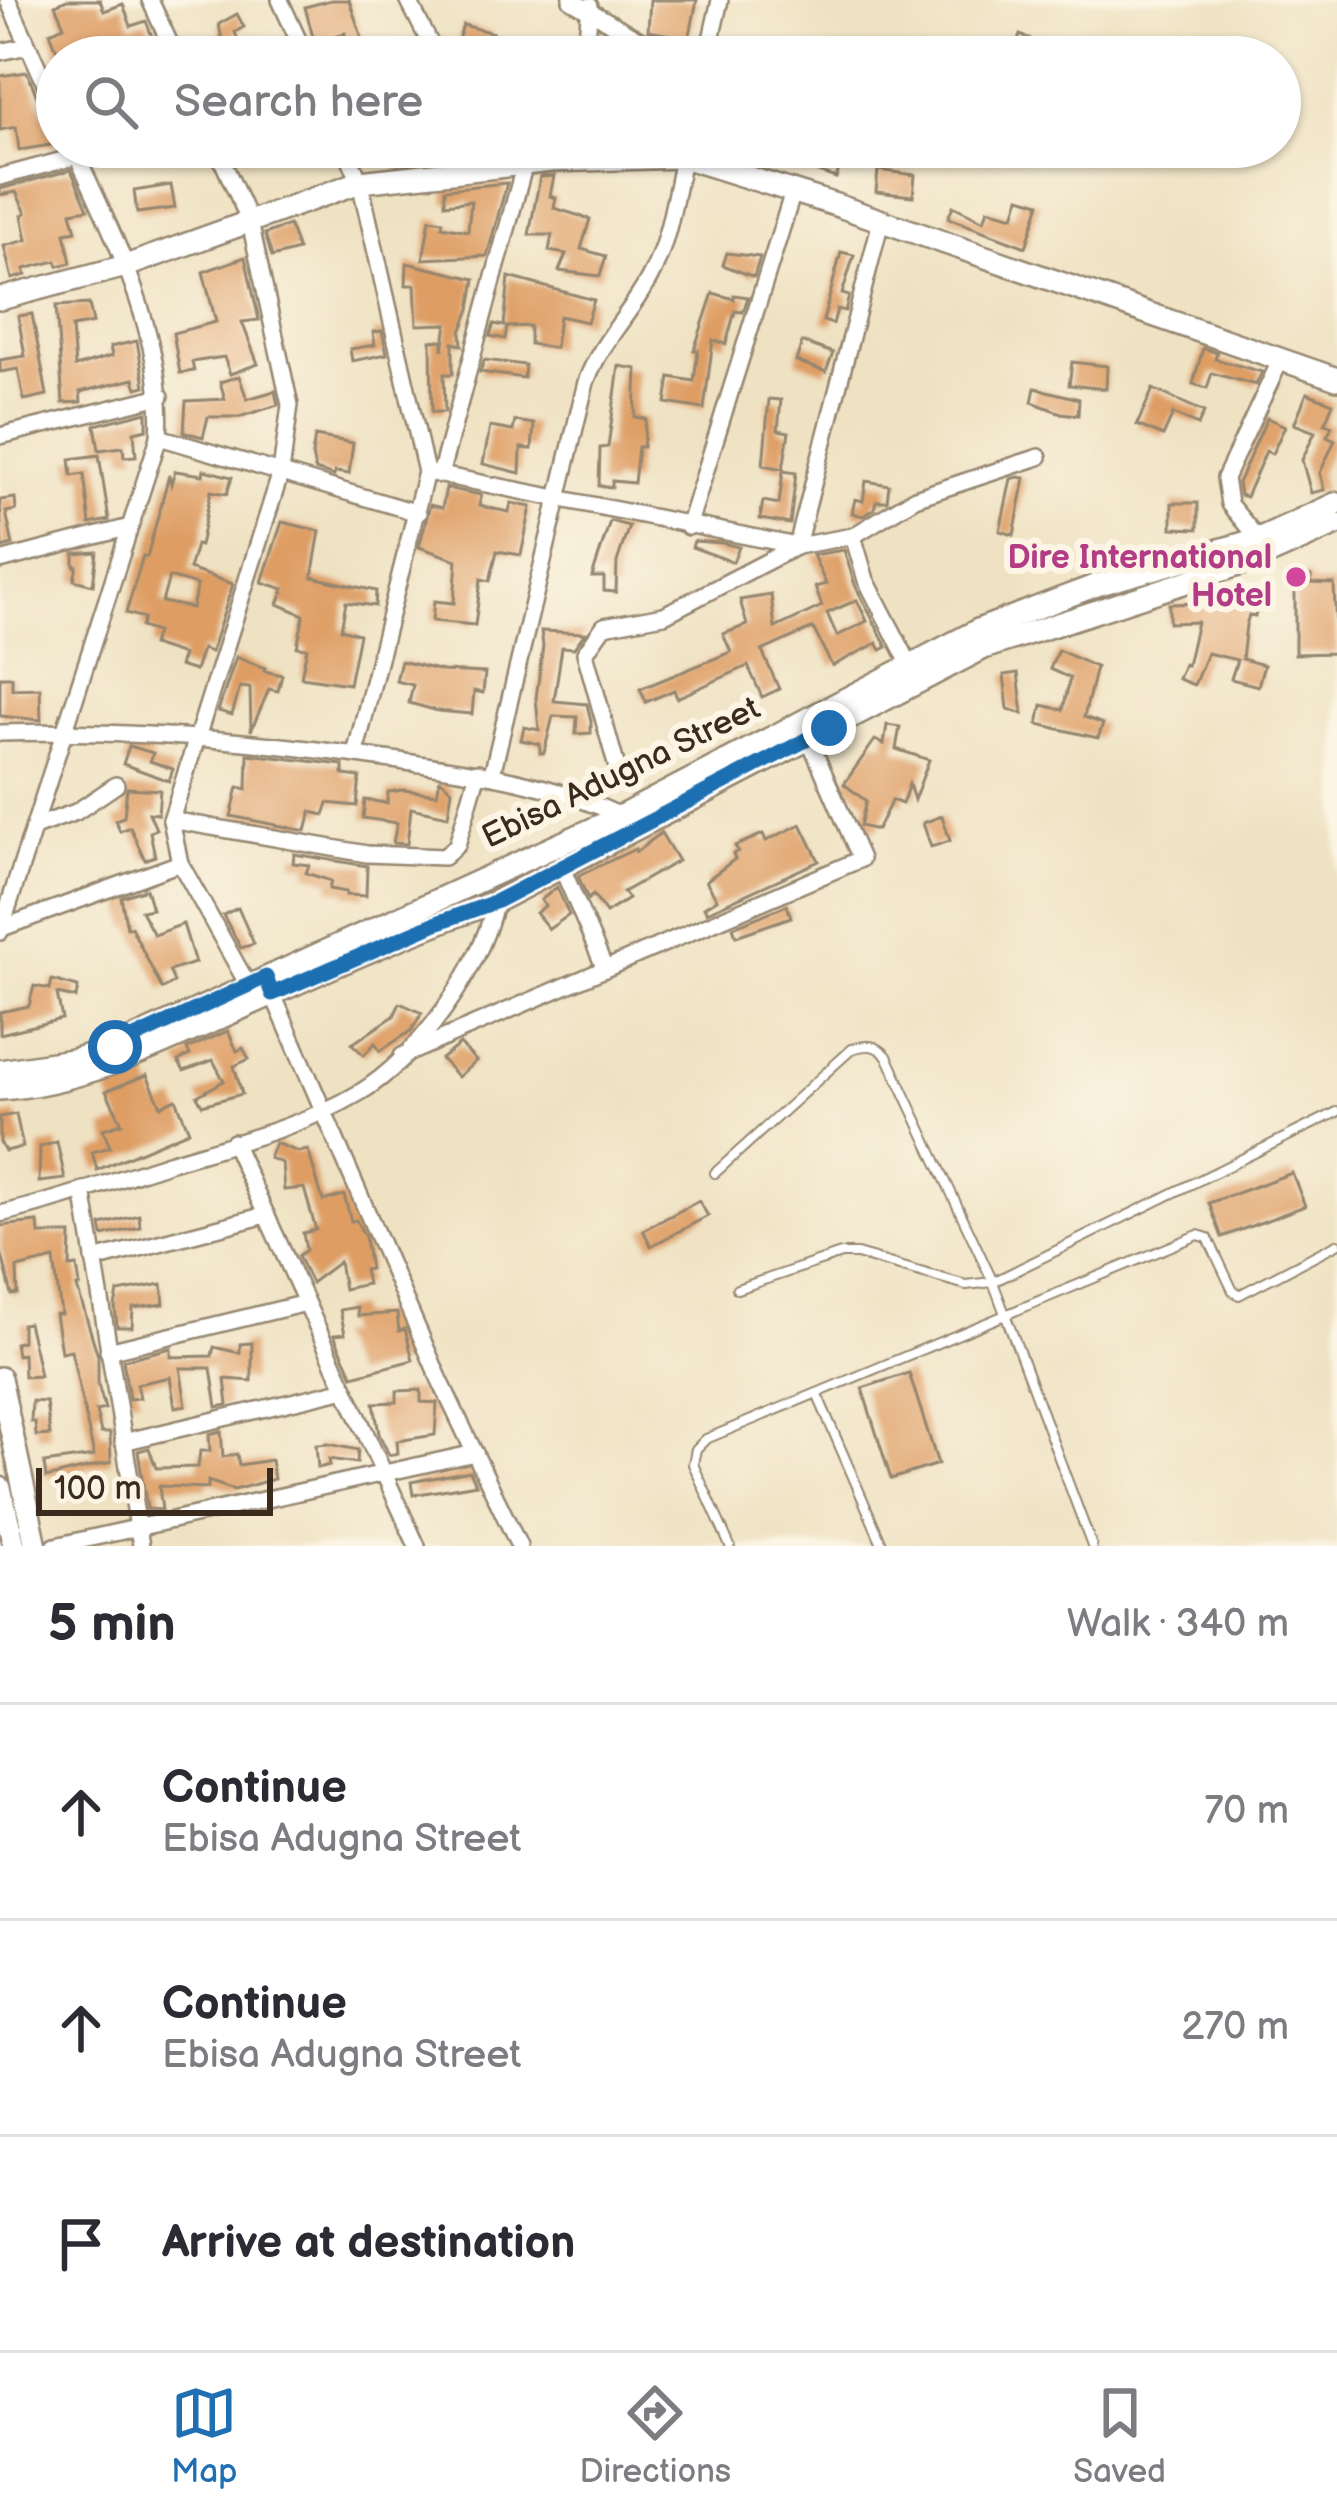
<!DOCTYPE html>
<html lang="en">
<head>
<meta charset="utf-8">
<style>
	body { margin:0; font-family:"Balsamiq Sans",sans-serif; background:#f2f2f3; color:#2b2b33 }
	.scale { position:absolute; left:36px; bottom:30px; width:237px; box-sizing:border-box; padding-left:12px; border:6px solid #3b2a1e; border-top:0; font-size:33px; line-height:42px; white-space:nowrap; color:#3b2a1e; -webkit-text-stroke:9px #fcf5e5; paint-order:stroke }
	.stop { position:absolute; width:36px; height:36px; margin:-27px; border:9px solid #1f6fb2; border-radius:50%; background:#fff }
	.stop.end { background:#1f6fb2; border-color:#fff; box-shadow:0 3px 12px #0008 }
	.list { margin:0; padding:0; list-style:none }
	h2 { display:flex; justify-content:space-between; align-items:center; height:156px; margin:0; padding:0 48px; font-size:51px }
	h2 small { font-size:39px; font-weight:400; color:#7c7c81 }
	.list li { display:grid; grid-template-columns:78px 1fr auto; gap:36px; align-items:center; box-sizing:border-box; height:216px; padding:0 48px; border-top:3px solid #e1e1e2 }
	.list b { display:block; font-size:45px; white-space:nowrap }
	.list p { margin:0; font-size:39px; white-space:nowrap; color:#7c7c81 }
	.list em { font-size:39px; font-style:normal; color:#7c7c81 }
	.icon { flex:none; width:66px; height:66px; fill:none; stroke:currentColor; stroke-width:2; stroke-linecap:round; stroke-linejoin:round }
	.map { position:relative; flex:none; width:1337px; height:1546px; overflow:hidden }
	.search { position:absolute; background:#fff; box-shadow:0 3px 9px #0004; left:36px; right:36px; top:36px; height:132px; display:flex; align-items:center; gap:30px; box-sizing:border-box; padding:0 42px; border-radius:66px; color:#7c7c81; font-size:45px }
	.sheet { height:804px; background:#fff }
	nav { display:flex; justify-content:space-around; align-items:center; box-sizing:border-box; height:168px; border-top:3px solid #e1e1e2; background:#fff; font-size:33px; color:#7c7c81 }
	nav a { display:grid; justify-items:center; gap:6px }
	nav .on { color:#1f6fb2 }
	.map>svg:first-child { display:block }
	.building { fill:#de9d63; fill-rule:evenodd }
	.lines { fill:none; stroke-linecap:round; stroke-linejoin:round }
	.lane-casing { stroke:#958670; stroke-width:12 }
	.street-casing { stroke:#958670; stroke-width:20 }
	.secondary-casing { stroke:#958670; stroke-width:26 }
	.lane { stroke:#fff; stroke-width:8 }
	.street { stroke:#fff; stroke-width:15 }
	.secondary { stroke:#fff; stroke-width:21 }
	.route { stroke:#1f6fb2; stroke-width:15 }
	.hotel-dot { fill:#d1479c; stroke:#fcf5e5; stroke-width:4.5 }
	.labels { text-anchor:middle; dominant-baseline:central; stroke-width:12; stroke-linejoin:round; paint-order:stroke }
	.hotel-label { font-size:33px; font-weight:bold; fill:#b23c85; stroke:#fcf5e5; text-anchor:end }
	.street-label { font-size:33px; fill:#3b2a1e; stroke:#fcf5e5 }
</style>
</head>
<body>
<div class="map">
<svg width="1337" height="1546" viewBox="0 0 1337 1546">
	<rect width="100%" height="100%" fill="#fcf5e5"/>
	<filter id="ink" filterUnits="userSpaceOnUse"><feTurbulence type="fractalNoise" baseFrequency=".00833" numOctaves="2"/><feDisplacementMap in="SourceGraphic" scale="24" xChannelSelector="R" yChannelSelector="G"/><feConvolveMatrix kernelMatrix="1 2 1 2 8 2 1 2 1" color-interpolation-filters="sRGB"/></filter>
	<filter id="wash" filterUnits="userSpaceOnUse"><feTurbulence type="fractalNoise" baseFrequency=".004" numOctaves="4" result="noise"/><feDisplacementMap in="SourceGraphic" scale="48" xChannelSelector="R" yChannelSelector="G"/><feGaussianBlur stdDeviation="2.7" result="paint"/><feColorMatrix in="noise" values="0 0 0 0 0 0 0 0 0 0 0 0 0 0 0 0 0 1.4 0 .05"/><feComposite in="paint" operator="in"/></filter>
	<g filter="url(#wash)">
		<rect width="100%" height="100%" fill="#efe2c2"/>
		<g id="blocks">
			<!-- building -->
			<g class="building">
				<polygon points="67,0 100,0 104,11 123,4 131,26 146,21 160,57 110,57 104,39 59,56 50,32 64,26 55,5"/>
				<polygon points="331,0 349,0 363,41 347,44 345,33 314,41 305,7"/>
				<polygon points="650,0 697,0 688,45 670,40 671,35 648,31"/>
				<polygon points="237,14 244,27 235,32 244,57 225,57 219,24"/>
				<polygon points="463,25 493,33 485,55 456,46"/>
				<polygon points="1020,35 1071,57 1011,57"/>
				<polygon points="27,72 48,123 54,123 57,144 19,150 16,127 0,130 0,76"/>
				<polygon points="745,147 786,147 841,164 836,178"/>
				<polygon points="71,170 88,209 71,212 76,231 65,233 71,263 58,266 56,261 24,269 26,275 12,279 4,246 27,240 22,215 26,213 16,192 0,195 0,189"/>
				<polygon points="878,170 915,175 913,196 876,192"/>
				<polygon points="554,176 550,196 556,198 554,208 590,219 581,249 606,256 600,276 559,271 566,254 549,251 552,235 529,235 540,177"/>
				<polygon points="507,183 487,256 423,259 430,219 443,221 442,226 468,231 471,201 445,204 445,189"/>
				<polygon points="171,185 175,208 137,213 134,191"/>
				<polygon points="1020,197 1040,203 1026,247 948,218 953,206 984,221 988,209 1014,216"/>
				<polygon points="289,225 298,250 272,257 265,234"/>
				<polygon points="841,252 854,255 842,294 849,296 845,311 837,309 833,324 823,321"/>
				<polygon points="727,253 760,257 754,277 723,265"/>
				<polygon points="245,257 259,320 242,322 258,364 230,374 224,357 192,362 194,371 180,373 173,333 216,322 203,272"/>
				<polygon points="407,263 475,279 470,309 461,332 462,345 453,343 453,374 444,374 445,412 432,412 431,341 443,340 443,350 447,324 417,325 415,285 406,285"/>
				<polygon points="509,277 594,300 587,322 559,316 555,348 530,344 530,326 507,327 505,339 490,336 494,324 504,326"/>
				<polygon points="713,293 734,299 734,295 748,297 743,312 735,311 726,344 713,340 704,409 666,403 670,377 694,381 698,350 694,350"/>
				<polygon points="89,304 93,323 72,327 75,367 112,356 110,347 137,341 145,386 137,388 134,379 80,392 81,402 63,403 56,306"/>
				<polygon points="32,314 47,395 24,400 18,369 0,372 0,360 25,356 18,316"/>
				<polygon points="382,331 387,354 352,361 350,349 375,345 373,332"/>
				<polygon points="802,342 833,353 826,372 796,361"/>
				<polygon points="1203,348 1217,353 1215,359 1262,372 1256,385 1212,373 1207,388 1193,384"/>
				<polygon points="484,360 525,365 524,378 480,372"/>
				<polygon points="1072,362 1107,366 1106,389 1069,385"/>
				<polygon points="619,366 637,369 635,417 646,419 643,447 638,447 634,483 612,481 612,487 599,486 600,448 608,447"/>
				<polygon points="239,376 247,399 275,391 278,405 239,417 208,417 203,437 184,432 186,401 225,399 220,382"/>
				<polygon points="1035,388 1079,399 1078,415 1061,413 1032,402"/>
				<polygon points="1153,389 1204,412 1198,425 1173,414 1163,436 1137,425"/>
				<polygon points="1307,393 1333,403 1325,423 1332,426 1327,436 1335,440 1320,473 1324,490 1311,493 1302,460 1315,432 1294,424"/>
				<polygon points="769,399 781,400 778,430 789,432 783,469 763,465"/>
				<polygon points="147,412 147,429 134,432 136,456 124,457 123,447 99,450 95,425"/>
				<polygon points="1267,418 1285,426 1272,454 1266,451 1246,497 1240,495 1238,483"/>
				<polygon points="515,421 534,424 532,449 521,448 520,473 483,464 490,427 513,431"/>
				<polygon points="315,436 353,443 349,474 335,472 334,476 315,470 312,455"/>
				<polygon points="99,455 109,520 90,524 84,474 72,476 70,459"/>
				<path d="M204,470L232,477L227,494L211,491L200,546L196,545L189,569L233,584L211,652L202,649L195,671L179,666L183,655L152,645L156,632L141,627L144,618L126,613L143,556L147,557L169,475L171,484L175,471L203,475ZM169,577L197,585L192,608L162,602Z"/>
				<polygon points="783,471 796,473 790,524 760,519 763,501 779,504"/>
				<polygon points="1018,477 1025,478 1014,535 1000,531 1011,479"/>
				<polygon points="866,481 889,485 887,501 876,501 874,509 863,516 852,513 855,499 863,501"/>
				<polygon points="446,488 481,495 479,506 509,512 511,503 531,507 521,555 497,551 490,581 481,579 475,625 432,621 434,601 454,603 457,560 419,547 430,505 442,508"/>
				<polygon points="15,498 16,510 6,512 13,545 2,548 0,500"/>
				<polygon points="1172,503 1198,503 1198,529 1172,528"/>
				<polygon points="610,521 629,526 617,562 616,592 604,591 604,577 592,577"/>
				<polygon points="282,522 320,531 312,577 376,591 375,606 346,602 341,629 359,634 349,684 301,677 307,648 297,647 304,615 278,604 284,589 262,582"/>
				<polygon points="694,541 722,543 739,547 733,562 692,547"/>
				<path d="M844,550L855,585L887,647L881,650L877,643L832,666L813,628L762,651L779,689L762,697L748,666L677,698L674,690L646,702L640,689L731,652L723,634L747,625L740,600L771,595L775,628L822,606L815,587L826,584L813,555ZM857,600L867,621L837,636L827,613Z"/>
				<polygon points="97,552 93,585 74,580 77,566 74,566 74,554"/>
				<polygon points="1295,576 1311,576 1311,583 1334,584 1337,653 1295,654"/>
				<polygon points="1210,590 1259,598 1255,616 1249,615 1246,625 1242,659 1264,665 1258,686 1231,679 1237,660 1207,653 1194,685 1178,679 1184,664 1187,665 1197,622 1169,623 1169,604 1208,603"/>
				<polygon points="541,631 585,633 574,648 562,647 554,701 587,704 591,721 591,733 576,734 577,717 553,716 544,753 540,753 540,744 521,740 524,727 539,730 536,698 543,646"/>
				<polygon points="1058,650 1096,667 1084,717 1103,724 1098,738 1038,724 1042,705 1063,710 1070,678 1050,669"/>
				<polygon points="236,657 265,668 264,671 282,675 278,691 269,689 251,731 250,688 240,687 232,715 218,711"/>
				<polygon points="401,661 442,671 485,673 483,693 474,691 472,714 438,711 409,703 413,685 396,681"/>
				<polygon points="1018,673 1023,714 1008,709 1004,675"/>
				<polygon points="0,677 12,677 12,689 40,688 41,720 0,716"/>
				<polygon points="887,725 900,727 896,749 929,760 914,800 909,784 902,804 892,800 877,830 860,826 866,801 844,784 875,740 884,744"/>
				<polygon points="129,746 153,753 150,761 173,769 169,781 123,764"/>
				<polygon points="248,754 343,765 343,775 360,777 357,806 328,803 324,815 311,812 306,831 231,816 238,787 247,789"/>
				<polygon points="440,779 452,790 448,816 411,808 407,844 393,843 397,823 363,818 365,800 387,803 388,792 404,790 437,794"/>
				<polygon points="127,788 160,790 158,814 149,813 156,829 150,832 155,856 145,860 130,827 120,831 115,820 124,817"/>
				<polygon points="942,816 950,841 931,847 923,823"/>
				<polygon points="801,824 819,861 707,912 704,907 717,899 706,881 735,859 733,854 738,851 735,846 763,834 766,841"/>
				<polygon points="661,833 678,861 623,892 628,899 606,913 593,895 588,899 578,876 635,849 636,852"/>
				<polygon points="294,854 367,866 366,896 346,895 346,892 329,889 331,881 306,873 309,865 293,863"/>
				<polygon points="557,887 569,915 549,929 536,913 545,906 541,900"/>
				<polygon points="146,889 152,909 141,911 154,935 183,924 195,963 169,971 174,982 162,989 131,927 127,928 121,897"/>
				<polygon points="787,905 791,917 736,936 733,927"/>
				<polygon points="238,908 254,944 241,948 223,915"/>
				<polygon points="52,980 78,987 76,998 57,994 62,1019 0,1034 0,1012 29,1006 34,986 50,989"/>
				<polygon points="400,1003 422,1013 411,1031 380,1051 375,1043 364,1055 352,1044 394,1016"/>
				<polygon points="228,1031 237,1051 243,1048 249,1059 234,1066 242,1094 202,1105 197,1096 224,1081 213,1060 184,1071 178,1061 190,1055 187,1049"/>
				<polygon points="460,1044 476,1061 458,1077 441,1059"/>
				<polygon points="147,1075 161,1106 176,1099 189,1131 97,1170 92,1152 110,1147 103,1129 122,1123 106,1091"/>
				<polygon points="16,1114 23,1147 5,1151 0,1142 0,1117"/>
				<polygon points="57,1142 65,1179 39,1182 40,1147"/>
				<polygon points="275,1143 298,1152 308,1150 323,1201 344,1195 351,1221 356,1220 365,1237 370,1269 364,1270 367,1284 344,1289 339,1262 311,1283 298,1256 306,1250 303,1233 316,1230 304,1188 284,1190 282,1163 269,1158"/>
				<polygon points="1292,1173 1305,1206 1222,1237 1209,1203"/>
				<polygon points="699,1201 708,1216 651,1246 643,1230"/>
				<polygon points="139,1215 140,1227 103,1236 101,1225"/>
				<polygon points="38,1222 39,1234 71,1234 70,1267 77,1266 80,1286 77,1287 98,1356 98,1384 105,1409 96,1411 101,1433 110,1433 111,1462 46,1478 44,1463 94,1456 71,1350 61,1352 55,1314 61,1314 54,1259 17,1268 18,1294 12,1295 0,1247 0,1226"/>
				<polygon points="162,1284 164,1304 133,1308 132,1327 117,1327 115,1306 118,1292"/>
				<polygon points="357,1307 358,1316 397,1313 399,1331 405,1329 413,1360 353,1376 334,1335 345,1334 340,1310"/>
				<polygon points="28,1323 35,1352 40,1376 24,1377 23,1354 17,1355 15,1343 22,1341 22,1324"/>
				<polygon points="252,1343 252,1381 225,1379 228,1405 217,1407 211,1368 180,1368 186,1405 175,1407 170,1377 137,1384 140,1398 129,1399 123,1360 171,1348 171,1357 212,1356 214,1347 240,1353 240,1344"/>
				<polygon points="909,1373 938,1464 891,1479 862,1388"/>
				<polygon points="421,1390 421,1402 437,1403 435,1435 397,1441 398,1453 389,1455 379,1434 374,1403 397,1402 397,1391"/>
				<polygon points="32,1401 46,1402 50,1435 36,1436 35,1422 31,1422"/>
				<polygon points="221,1431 223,1457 237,1454 239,1465 271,1460 274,1479 234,1490 208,1481 208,1488 159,1486 162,1510 147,1509 138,1451 149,1448 156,1468 198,1467 200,1451 210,1451 209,1434"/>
				<polygon points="328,1444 358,1450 357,1463 329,1459 330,1465 318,1468 316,1445"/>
				<polygon points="470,1471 476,1484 413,1495 411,1482"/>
			</g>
		</g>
	</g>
	<g filter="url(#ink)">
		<use href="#blocks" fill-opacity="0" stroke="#958670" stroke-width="3"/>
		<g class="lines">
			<!-- lane casing -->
			<g class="lane-casing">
				<g id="lane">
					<path d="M715,1173L852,1049C867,1044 876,1044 887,1056L993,1282L1092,1546"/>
					<polyline points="737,1289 841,1254 857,1254 966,1285 993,1282 1337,1112"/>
					<polyline points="817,1394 883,1546"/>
					<polyline points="730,1546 693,1464 696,1449 706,1439 1198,1235 1208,1238 1233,1291 1239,1295 1337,1244"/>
				</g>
			</g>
			<!-- street casing -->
			<g class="street-casing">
				<g id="street">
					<polyline points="8,0 57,110"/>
					<polyline points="150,0 176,57"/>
					<polyline points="280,0 306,57"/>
					<polyline points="408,0 437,57"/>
					<polyline points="571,0 669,57"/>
					<polyline points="0,52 28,46"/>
					<polyline points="585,57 590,6"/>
					<polyline points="707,57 720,0"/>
					<polyline points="216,147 250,222 290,405 281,472 171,820 180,863 248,985"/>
					<polyline points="345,147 360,182 426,472 355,754"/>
					<polyline points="0,177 78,156"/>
					<polyline points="0,436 161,396"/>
					<polyline points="159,437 418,513"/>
					<polyline points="426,472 797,546 853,536 866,580 909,663"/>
					<polyline points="440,475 525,163"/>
					<polyline points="688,527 793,192"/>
					<polyline points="853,536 915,498 1039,457"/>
					<polyline points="1258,539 1229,504 1225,478 1281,359"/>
					<polyline points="0,561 130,527"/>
					<path d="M0,733C131,729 262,741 392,760C473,772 545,780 621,816"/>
					<path d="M492,774L586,382C601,341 630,315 650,277C670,239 675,192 685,150"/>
					<polyline points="621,782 585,653 604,626 664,615 797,546 881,221"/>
					<polyline points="171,820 367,854 444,857 457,845 478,772"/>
					<polyline points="34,827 76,812 116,785"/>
					<polyline points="562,868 605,969"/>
					<polyline points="2,928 180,863"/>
					<path d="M0,932L159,437C166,337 114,237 73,147"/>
					<polyline points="271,990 439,1378 519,1546"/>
					<polyline points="402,1056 861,859 809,739"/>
					<polyline points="233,1142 417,1546"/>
					<polyline points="83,1190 141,1546"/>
					<path d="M0,1214C57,1201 113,1181 168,1163C231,1144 302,1127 359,1093C416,1060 483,967 495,902"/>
					<polyline points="94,1260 266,1215"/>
					<polyline points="108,1351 306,1303"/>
					<polyline points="123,1442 346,1389"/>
					<polyline points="55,1546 475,1453"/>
				</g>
			</g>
			<!-- secondary casing -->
			<g class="secondary-casing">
				<g id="secondary">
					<polyline points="0,299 126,266 360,182 551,161 683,157 836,205 1337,379"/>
					<polyline points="0,1071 72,1060 115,1047 621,816 978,630 1097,585 1258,539 1337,503"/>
					<path d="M0,1089C87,1083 163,1043 242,1008C325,970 409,932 495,902L984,648L1263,557L1337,524"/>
					<polyline points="0,1378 36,1546"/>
					<polyline points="0,1488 14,1546"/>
				</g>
			</g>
			<!-- lane -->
			<use href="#lane" class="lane"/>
			<!-- street -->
			<use href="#street" class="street"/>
			<!-- secondary -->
			<use href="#secondary" class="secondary"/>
		</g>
	</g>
	<g class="lines" filter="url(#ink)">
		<!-- route -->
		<polyline class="route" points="115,1047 266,977 272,994 434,924 495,902 829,728"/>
	</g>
	<!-- markers -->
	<circle class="hotel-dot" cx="1296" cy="577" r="12"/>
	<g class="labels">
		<!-- hotel labels -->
		<g class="hotel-label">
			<text x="1272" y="558">Dire International<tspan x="1272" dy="38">Hotel</tspan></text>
		</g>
		<!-- street labels -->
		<g class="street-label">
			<text transform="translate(621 773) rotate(-26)">Ebisa Adugna Street</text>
		</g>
	</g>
</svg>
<div class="scale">100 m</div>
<div class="stop" style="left:115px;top:1047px"></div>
<div class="stop end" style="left:829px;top:728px"></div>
<div class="search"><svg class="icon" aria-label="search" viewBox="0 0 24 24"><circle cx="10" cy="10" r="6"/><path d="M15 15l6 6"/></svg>Search here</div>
</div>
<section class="sheet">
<h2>5 min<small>Walk · 340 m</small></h2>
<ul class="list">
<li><svg class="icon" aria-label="ahead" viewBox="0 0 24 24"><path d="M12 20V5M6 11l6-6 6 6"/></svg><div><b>Continue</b><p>Ebisa Adugna Street</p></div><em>70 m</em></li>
<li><svg class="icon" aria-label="ahead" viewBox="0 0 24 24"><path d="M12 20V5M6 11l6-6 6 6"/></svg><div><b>Continue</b><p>Ebisa Adugna Street</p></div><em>270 m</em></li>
<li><svg class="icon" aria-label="arrive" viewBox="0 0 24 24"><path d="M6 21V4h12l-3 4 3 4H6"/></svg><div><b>Arrive at destination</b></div></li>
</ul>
</section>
<nav>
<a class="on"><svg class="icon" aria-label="map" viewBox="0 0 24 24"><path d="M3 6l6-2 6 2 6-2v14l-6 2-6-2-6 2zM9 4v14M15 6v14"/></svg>Map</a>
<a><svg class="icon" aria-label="directions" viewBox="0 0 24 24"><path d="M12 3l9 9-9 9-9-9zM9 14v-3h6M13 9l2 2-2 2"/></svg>Directions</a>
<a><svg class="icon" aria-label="saved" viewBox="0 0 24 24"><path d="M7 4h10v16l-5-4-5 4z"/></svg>Saved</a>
</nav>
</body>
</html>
